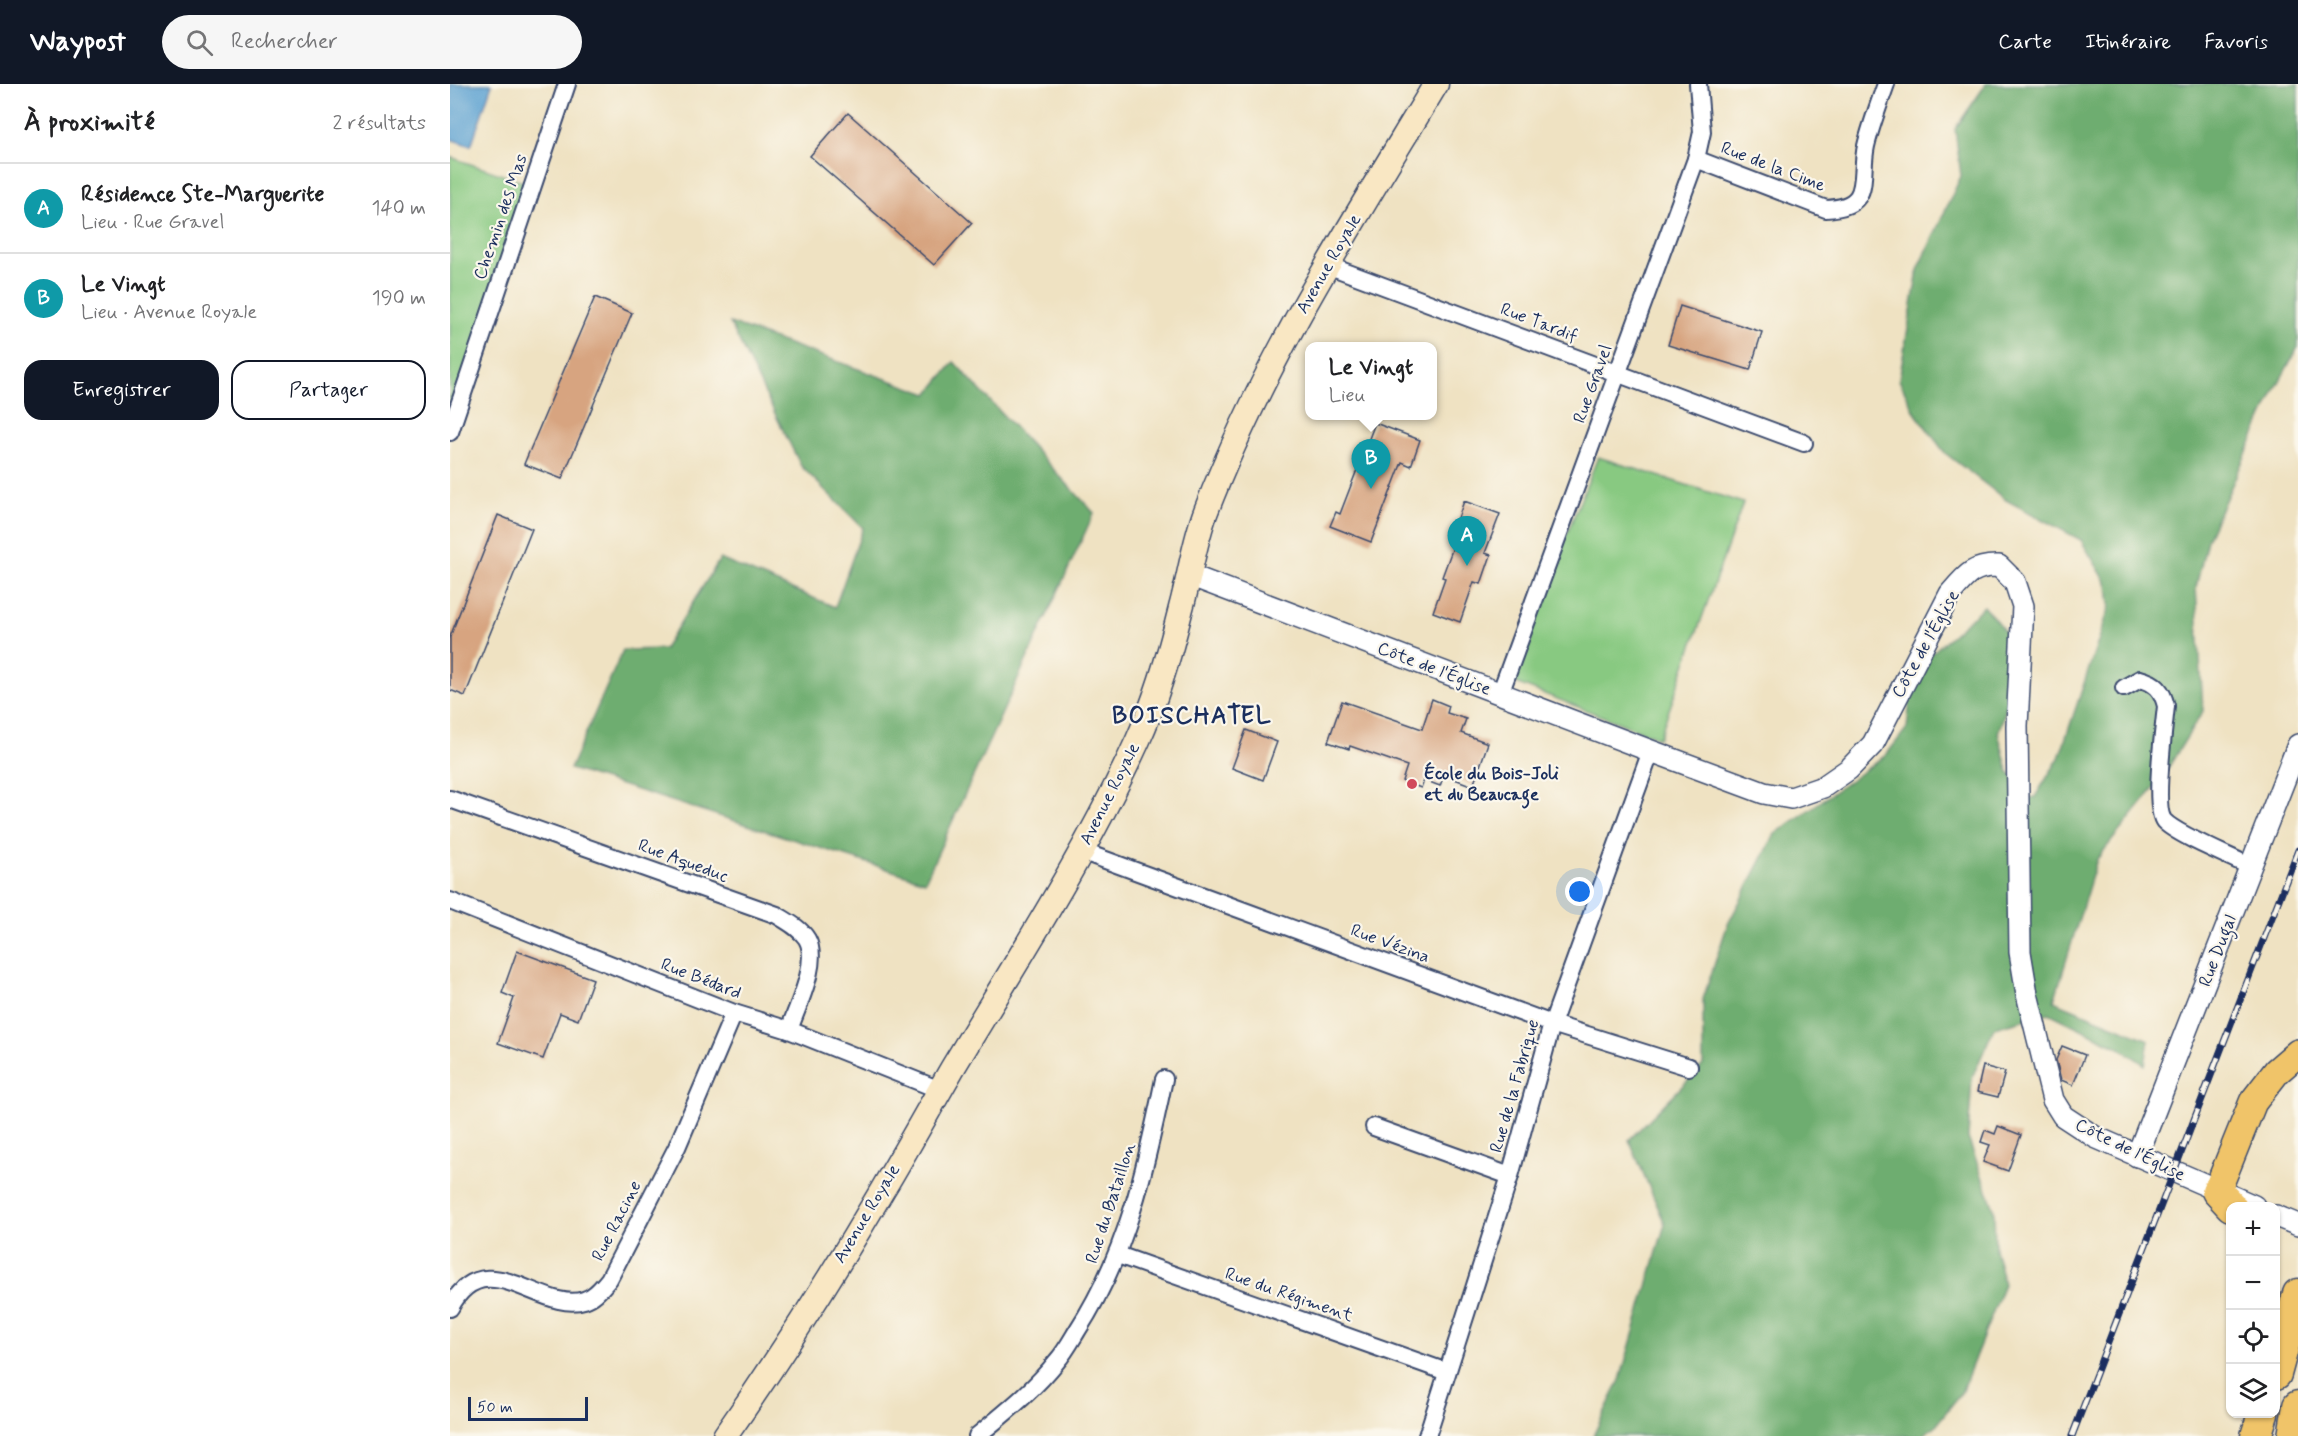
<!DOCTYPE html>
<html lang="fr">
<head>
<meta charset="utf-8">
<style>
	body { margin:0; font-family:Mynerve,sans-serif; background:#f6f6f6; color:#202124 }
	.controls { position:absolute; right:18px; bottom:18px; display:grid; overflow:hidden; border-radius:12px; box-shadow:0 2px 4px #0004 }
	.controls button { width:54px; height:54px; display:grid; place-items:center; padding:0; border:0; border-bottom:2px solid #e0e0e0; background:#fff; color:#202124; font:30px sans-serif }
	.scale { position:absolute; left:18px; bottom:15px; width:120px; box-sizing:border-box; padding-left:6px; border:3px solid #1b2f5e; border-top:0; font-size:16px; line-height:21px; white-space:nowrap; color:#1b2f5e; -webkit-text-stroke:4px #fbf7ec; paint-order:stroke }
	.you { position:absolute; left:1130px; top:808px; width:21px; height:21px; margin:-15px; border:4px solid #fff; border-radius:50%; background:#1a73e8; box-shadow:0 0 0 9px #1a73e833 }
	.badge { display:grid; place-items:center; width:39px; height:39px; border-radius:50%; background:#111827; color:#fff; font-size:20px; font-weight:700 }
	.pin { position:absolute; translate:-50% -50px; filter:drop-shadow(0 2px 3px #0008) }
	.pin::after { content:''; position:absolute; top:32px; width:21px; height:18px; background:inherit; clip-path:polygon(0 0,100% 0,50% 100%) }
	.popup { position:absolute; left:855px; top:258px; width:132px; height:78px; box-sizing:border-box; display:grid; place-content:center; border-radius:12px; background:#fff; filter:drop-shadow(0 2px 4px #0005); font-size:20px; white-space:nowrap; color:#757577 }
	.popup b { font-size:22px; color:#202124 }
	.popup::after { content:''; position:absolute; left:50%; top:100%; margin-left:-12px; border:12px solid transparent; border-top-color:#fff }
	.list { margin:0; padding:0; list-style:none }
	h2 { display:flex; justify-content:space-between; align-items:center; height:78px; margin:0; padding:0 24px; font-size:26px }
	h2 small { font-size:20px; font-weight:400; color:#757577 }
	.list li { display:grid; grid-template-columns:39px 1fr auto; gap:18px; align-items:center; box-sizing:border-box; height:90px; padding:0 24px; border-top:2px solid #e0e0e0 }
	.list b { display:block; font-size:22px; white-space:nowrap }
	.list p { margin:0; font-size:20px; white-space:nowrap; color:#757577 }
	.list em { font-size:20px; font-style:normal; color:#757577 }
	.actions { display:flex; gap:12px; padding:18px 24px }
	.actions a { flex:1; padding:14px 0; border:2px solid #111827; border-radius:18px; text-align:center; font-size:21px; color:#111827 }
	.actions .main { background:#111827; color:#fff }
	.icon { flex:none; width:33px; height:33px; fill:none; stroke:currentColor; stroke-width:2; stroke-linecap:round; stroke-linejoin:round }
	.map { position:relative; flex:none; width:1848px; height:1352px; overflow:hidden }
	header { display:flex; align-items:center; gap:36px; box-sizing:border-box; height:84px; padding:0 30px; background:#111827; color:#fff }
	header strong { font-size:28px }
	nav { display:flex; gap:33px; margin-inline-start:auto; font-size:21px }
	.search { width:420px; height:54px; background:#f6f6f6; display:flex; align-items:center; gap:15px; box-sizing:border-box; padding:0 21px; border-radius:33px; color:#757577; font-size:22px }
	main { display:flex }
	aside { flex:1; background:#fff }
	.map>svg:first-child { display:block }
	.green { fill:#88c981; stroke:#527c70; stroke-width:1.5 }
	.forest { fill:#6ead6f; stroke:#446e66; stroke-width:1.5 }
	.water { fill:#5ba1d1; stroke:#3b6898; stroke-width:1.5 }
	.building { fill:#d7a480 }
	.lines { fill:none; stroke-linecap:round; stroke-linejoin:round }
	.minor-casing { stroke:#3b4a6d; stroke-width:20 }
	.tertiary-casing { stroke:#3b4a6d; stroke-width:24 }
	.secondary-casing { stroke:#3b4a6d; stroke-width:27 }
	.trunk-casing { stroke:#3b4a6d; stroke-width:30 }
	.motorway-casing { stroke:#3b4a6d; stroke-width:33 }
	.minor { stroke:#fff; stroke-width:16 }
	.tertiary { stroke:#fff; stroke-width:21 }
	.secondary { stroke:#f9e7c3; stroke-width:24 }
	.trunk { stroke:#f0c469; stroke-width:27 }
	.motorway { stroke:#f0c469; stroke-width:30 }
	.rail-casing { stroke:#1b2f5e; stroke-width:7 }
	.rail { stroke:#fbf7ec; stroke-width:4.5; stroke-dasharray:14; stroke-linecap:butt }
	.poi-dot { fill:#d1495b; stroke:#fbf7ec; stroke-width:2 }
	.labels { text-anchor:middle; dominant-baseline:central; stroke-width:4.5; stroke-linejoin:round; paint-order:stroke }
	.street-label { font-size:18px; fill:#1b2f5e; stroke:#fbf7ec }
	.poi-label { font-size:18px; font-weight:bold; fill:#1b2f5e; stroke:#fbf7ec; text-anchor:start }
	.district-label { font-size:24px; font-weight:bold; letter-spacing:1.5px; fill:#1b2f5e; stroke:#fbf7ec }
</style>
</head>
<body>
<header>
<strong>Waypost</strong>
<div class="search"><svg class="icon" aria-label="search" viewBox="0 0 24 24"><circle cx="10" cy="10" r="6"/><path d="M15 15l6 6"/></svg>Rechercher</div>
<nav><a>Carte</a><a>Itinéraire</a><a>Favoris</a></nav>
</header>
<main>
<aside>
<h2>À proximité<small>2 résultats</small></h2>
<ul class="list">
<li><span class="badge" style="background:#0f9aa8">A</span><div><b>Résidence Ste-Marguerite</b><p>Lieu · Rue Gravel</p></div><em>140 m</em></li>
<li><span class="badge" style="background:#0f9aa8">B</span><div><b>Le Vingt</b><p>Lieu · Avenue Royale</p></div><em>190 m</em></li>
</ul>
<div class="actions"><a class="main">Enregistrer</a><a>Partager</a></div>
</aside>
<div class="map">
<svg width="1848" height="1352" viewBox="0 0 1848 1352">
	<rect width="100%" height="100%" fill="#fbf7ec"/>
	<filter id="ink" filterUnits="userSpaceOnUse"><feTurbulence type="fractalNoise" baseFrequency=".0167" numOctaves="2"/><feDisplacementMap in="SourceGraphic" scale="12" xChannelSelector="R" yChannelSelector="G"/><feConvolveMatrix kernelMatrix="1 2 1 2 8 2 1 2 1" color-interpolation-filters="sRGB"/></filter>
	<filter id="wash" filterUnits="userSpaceOnUse"><feTurbulence type="fractalNoise" baseFrequency=".008" numOctaves="4" result="noise"/><feDisplacementMap in="SourceGraphic" scale="24" xChannelSelector="R" yChannelSelector="G"/><feGaussianBlur stdDeviation="1.35" result="paint"/><feColorMatrix in="noise" values="0 0 0 0 0 0 0 0 0 0 0 0 0 0 0 0 0 1.4 0 .05"/><feComposite in="paint" operator="in"/></filter>
	<g filter="url(#wash)">
		<rect width="100%" height="100%" fill="#efe2c2"/>
		<!-- green -->
		<g class="green">
			<polygon points="0,73 82,101 0,348"/>
			<polygon points="1148,373 1293,419 1209,654 1068,600 1061,588"/>
		</g>
		<!-- forest -->
		<g class="forest">
			<polygon points="1536,0 1848,0 1848,263 1826,304 1757,456 1746,503 1753,627 1710,697 1647,775 1604,917 1699,956 1695,981 1670,964 1599,929 1544,944 1522,994 1518,1054 1544,1125 1545,1165 1554,1200 1511,1309 1486,1341 1472,1352 1143,1352 1170,1296 1215,1140 1179,1056 1253,981 1253,915 1277,842 1325,750 1436,671 1457,644 1463,586 1534,522 1562,556 1570,581 1548,649 1558,686 1578,714 1585,713 1609,674 1660,522 1658,501 1631,456 1556,416 1495,369 1466,330 1449,296 1468,186 1511,92 1505,45"/>
			<polygon points="280,239 478,310 504,278 644,429 475,797 120,685 173,566 214,565 270,475 385,523 413,444 351,382"/>
		</g>
		<!-- water -->
		<polygon class="water" points="0,0 42,0 21,62 0,55"/>
		<g id="blocks">
			<!-- building -->
			<g class="building">
				<polygon points="398,29 522,139 484,181 360,72"/>
				<polygon points="145,213 182,229 112,395 74,380"/>
				<polygon points="1230,222 1312,248 1300,286 1218,261"/>
				<polygon points="925,339 970,356 961,382 952,378 921,458 880,442 886,428 890,430"/>
				<polygon points="1014,417 1050,430 1035,469 1041,471 1031,500 1024,498 1010,538 983,528 995,494 992,493 1013,436 1008,434"/>
				<polygon points="48,431 82,445 15,612 0,606 0,553"/>
				<polygon points="982,615 999,622 997,629 1016,635 1011,649 1038,659 1023,702 994,691 990,702 974,696 971,704 952,697 957,682 900,662 899,665 878,658 892,617 972,645"/>
				<polygon points="796,646 827,658 813,696 782,684"/>
				<polygon points="67,867 143,895 128,936 110,929 93,975 48,959 64,914 52,909"/>
				<polygon points="1612,962 1635,971 1623,1001 1611,996 1606,976"/>
				<polygon points="1533,982 1555,988 1548,1013 1527,1008"/>
				<polygon points="1548,1042 1571,1051 1558,1087 1533,1078 1540,1061 1531,1058 1535,1046 1545,1050"/>
			</g>
		</g>
	</g>
	<g filter="url(#ink)">
		<use href="#blocks" fill-opacity="0" stroke="#3b4a6d" stroke-width="1.5"/>
		<g class="lines">
			<!-- minor casing -->
			<g class="minor-casing">
				<g id="minor">
					<path d="M1246,75L1376,125C1424,123 1409,94 1416,62C1421,41 1429,20 1436,0"/>
					<polyline points="877,181 1354,359"/>
					<polyline points="0,348 117,0"/>
					<path d="M1674,604L1690,595C1706,599 1712,606 1716,622C1714,643 1703,724 1714,737C1727,751 1782,773 1801,783"/>
					<polyline points="1050,610 1246,75 1252,48 1248,0"/>
					<path d="M0,715L327,831C338,838 350,844 357,855C370,878 347,923 339,946"/>
					<polyline points="631,767 1102,940 1239,983"/>
					<polyline points="0,817 284,929 339,946 490,1006"/>
					<polyline points="924,1043 1060,1092"/>
					<polyline points="668,1171 997,1288"/>
					<path d="M0,1224C35,1156 92,1230 134,1216C145,1213 152,1203 159,1195L227,1063L284,929"/>
					<path d="M527,1352C556,1328 584,1306 607,1277C615,1268 621,1257 627,1247C677,1170 696,1083 714,995"/>
					<polyline points="977,1352 1060,1092 1102,940 1201,667"/>
				</g>
			</g>
			<!-- tertiary casing -->
			<g class="tertiary-casing">
				<g id="tertiary">
					<path d="M739,491L1201,667L1314,709L1341,714L1373,703L1399,685L1423,660L1500,510C1516,491 1523,481 1549,482L1565,498L1573,522L1567,642L1570,868L1577,910L1603,1016L1613,1032L1645,1053L1804,1122"/>
					<polyline points="1687,1072 1848,661"/>
					<polyline points="1826,1132 1848,1141"/>
				</g>
			</g>
			<!-- secondary casing -->
			<g class="secondary-casing">
				<path id="secondary" d="M275,1352C331,1272 384,1189 433,1105C457,1065 479,1025 502,985C567,877 636,770 688,656C707,614 720,569 731,524C740,492 744,458 756,427C814,276 903,138 986,0"/>
			</g>
			<!-- trunk casing -->
			<g class="trunk-casing">
				<polyline id="trunk" points="1767,1107 1803,1018 1827,987 1848,969"/>
			</g>
			<!-- motorway casing -->
			<g class="motorway-casing">
				<g id="motorway">
					<polyline points="1767,1107 1781,1122"/>
					<polyline points="1826,1290 1848,1210"/>
					<polyline points="1806,1352 1813,1330"/>
					<polyline points="1843,1352 1848,1322"/>
				</g>
			</g>
			<!-- minor -->
			<use href="#minor" class="minor"/>
			<!-- tertiary -->
			<use href="#tertiary" class="tertiary"/>
			<!-- secondary -->
			<use href="#secondary" class="secondary"/>
			<!-- trunk -->
			<use href="#trunk" class="trunk"/>
			<!-- motorway -->
			<use href="#motorway" class="motorway"/>
			<!-- rail casing -->
			<g class="rail-casing">
				<polyline id="rail" points="1622,1352 1848,766"/>
			</g>
			<!-- rail -->
			<use href="#rail" class="rail"/>
		</g>
	</g>
	<!-- markers -->
	<circle class="poi-dot" cx="962" cy="700" r="6"/>
	<g class="labels">
		<!-- street labels -->
		<g class="street-label">
			<text transform="translate(1323 83) rotate(21)">Rue de la Cime</text>
			<text transform="translate(51 133) rotate(-71)">Chemin des Mas</text>
			<text transform="translate(879 180) rotate(-60)">Avenue Royale</text>
			<text transform="translate(1089 239) rotate(21)">Rue Tardif</text>
			<text transform="translate(1143 300) rotate(-70)">Rue Gravel</text>
			<text transform="translate(1476 560) rotate(-61)">Côte de l'Église</text>
			<text transform="translate(984 585) rotate(21)">Côte de l'Église</text>
			<text transform="translate(660 710) rotate(-63)">Avenue Royale</text>
			<text transform="translate(233 777) rotate(20)">Rue Aqueduc</text>
			<text transform="translate(940 860) rotate(20)">Rue Vézina</text>
			<text transform="translate(1768 867) rotate(-69)">Rue Dugal</text>
			<text transform="translate(251 895) rotate(21)">Rue Bédard</text>
			<text transform="translate(1065 1002) rotate(-74)">Rue de la Fabrique</text>
			<text transform="translate(1680 1066) rotate(26)">Côte de l'Église</text>
			<text transform="translate(661 1119) rotate(-72)">Rue du Bataillon</text>
			<text transform="translate(417 1130) rotate(-59)">Avenue Royale</text>
			<text transform="translate(167 1137) rotate(-63)">Rue Racine</text>
			<text transform="translate(839 1211) rotate(19)">Rue du Régiment</text>
		</g>
		<!-- poi labels -->
		<g class="poi-label">
			<text x="974" y="690">École du Bois-Joli<tspan x="974" dy="21">et du Beaucage</tspan></text>
		</g>
		<!-- district labels -->
		<g class="district-label">
			<text x="742" y="632">BOISCHATEL</text>
		</g>
	</g>
</svg>
<div class="controls">
<button>+</button>
<button>−</button>
<button><svg class="icon" aria-label="locate" viewBox="0 0 24 24"><circle cx="12" cy="12" r="6"/><path d="M12 2v4M12 18v4M2 12h4M18 12h4"/></svg></button>
<button><svg class="icon" aria-label="layers" viewBox="0 0 24 24"><path d="M12 4l9 5-9 5-9-5zM3 14l9 5 9-5"/></svg></button>
</div>
<div class="scale">50 m</div>
<div class="you"></div>
<div class="pin badge" style="left:1017px;top:482px;background:#0f9aa8">A</div>
<div class="pin badge" style="left:921px;top:405px;background:#0f9aa8">B</div>
<div class="popup"><b>Le Vingt</b>Lieu</div>
</div>
</main>
</body>
</html>
